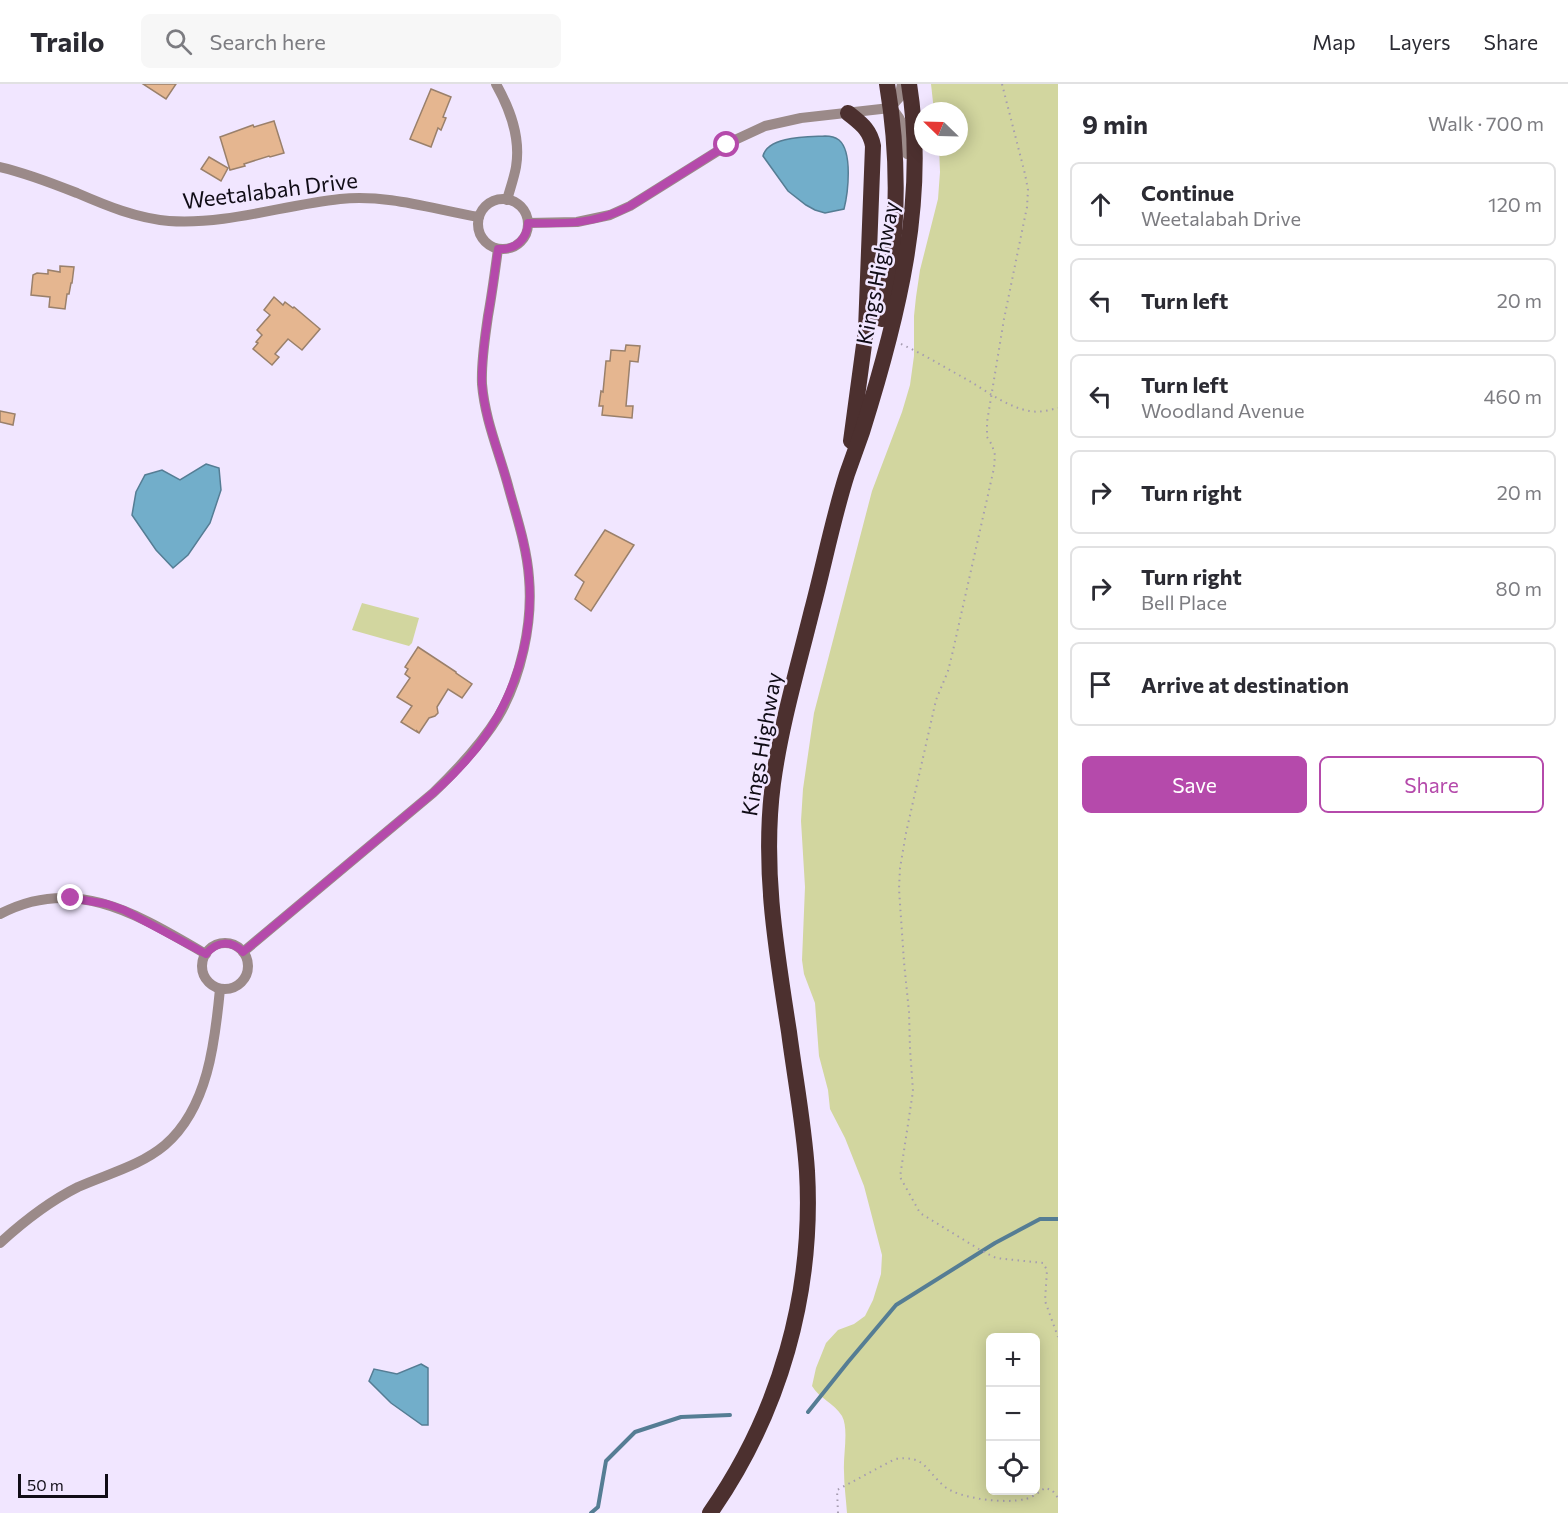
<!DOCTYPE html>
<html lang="en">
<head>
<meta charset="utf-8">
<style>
	body { margin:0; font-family:Commissioner,sans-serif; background:#f7f7f7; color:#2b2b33 }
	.controls { position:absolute; right:18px; bottom:18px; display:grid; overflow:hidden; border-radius:9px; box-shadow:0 3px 15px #0003 }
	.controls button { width:54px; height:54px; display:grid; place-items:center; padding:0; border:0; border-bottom:2px solid #e1e1e2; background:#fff; color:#2b2b33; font:30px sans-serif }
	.compass { position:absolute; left:914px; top:18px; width:54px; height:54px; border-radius:50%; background:#fff; box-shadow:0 3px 15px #0003; rotate:293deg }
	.scale { position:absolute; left:18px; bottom:15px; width:90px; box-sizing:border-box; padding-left:6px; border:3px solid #100c16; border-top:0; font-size:16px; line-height:21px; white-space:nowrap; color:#100c16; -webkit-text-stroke:4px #f1e6ff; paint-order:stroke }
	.stop { position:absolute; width:18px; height:18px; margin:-14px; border:4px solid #b54aab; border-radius:50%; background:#fff }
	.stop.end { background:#b54aab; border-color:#fff; box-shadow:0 2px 6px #0008 }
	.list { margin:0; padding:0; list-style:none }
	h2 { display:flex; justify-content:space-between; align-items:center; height:78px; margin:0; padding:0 24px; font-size:26px }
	h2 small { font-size:20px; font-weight:400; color:#7c7c81 }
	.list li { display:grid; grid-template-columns:39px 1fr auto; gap:18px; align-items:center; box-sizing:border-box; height:84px; margin:0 12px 12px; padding:0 12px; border:2px solid #e1e1e2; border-radius:9px }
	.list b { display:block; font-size:22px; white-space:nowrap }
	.list p { margin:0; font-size:20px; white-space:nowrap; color:#7c7c81 }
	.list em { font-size:20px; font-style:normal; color:#7c7c81 }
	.actions { display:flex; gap:12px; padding:18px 24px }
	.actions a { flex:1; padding:14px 0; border:2px solid #b54aab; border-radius:9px; text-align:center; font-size:21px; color:#b54aab }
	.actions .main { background:#b54aab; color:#fff }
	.icon { flex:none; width:33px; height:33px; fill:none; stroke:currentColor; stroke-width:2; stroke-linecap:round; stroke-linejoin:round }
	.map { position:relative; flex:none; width:1058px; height:1429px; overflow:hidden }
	header { display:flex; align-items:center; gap:36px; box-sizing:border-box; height:84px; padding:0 30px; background:#fff; border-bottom:2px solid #e1e1e2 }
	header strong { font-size:28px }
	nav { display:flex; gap:33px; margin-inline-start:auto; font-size:21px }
	.search { width:420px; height:54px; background:#f7f7f7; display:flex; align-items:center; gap:15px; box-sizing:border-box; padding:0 21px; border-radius:9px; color:#7c7c81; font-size:22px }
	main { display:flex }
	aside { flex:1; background:#fff }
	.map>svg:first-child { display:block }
	.green { fill:#d2d69f; fill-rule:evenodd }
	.water { fill:#72aeca; stroke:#557d94; stroke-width:1.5 }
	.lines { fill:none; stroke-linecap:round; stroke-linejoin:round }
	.stream { stroke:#557d94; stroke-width:4 }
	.building { fill:#e5b690; stroke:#9a806b; stroke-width:1.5 }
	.path { stroke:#a59cb0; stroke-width:2; stroke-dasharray:1.5 4.5; stroke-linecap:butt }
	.minor { stroke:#9b8a89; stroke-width:10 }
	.trunk { stroke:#4c302f; stroke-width:16 }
	.route { stroke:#b54aab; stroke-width:8 }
	.labels { text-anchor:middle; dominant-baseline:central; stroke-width:5; stroke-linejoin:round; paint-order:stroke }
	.street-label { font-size:22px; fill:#100c16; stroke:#f1e6ff }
</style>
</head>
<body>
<header>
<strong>Trailo</strong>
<div class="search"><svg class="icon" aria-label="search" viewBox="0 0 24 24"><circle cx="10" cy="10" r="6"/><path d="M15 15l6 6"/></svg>Search here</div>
<nav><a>Map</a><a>Layers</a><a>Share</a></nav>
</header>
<main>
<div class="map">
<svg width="1058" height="1429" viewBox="0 0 1058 1429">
	<rect width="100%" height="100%" fill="#f1e6ff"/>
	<!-- green -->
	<g class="green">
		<path d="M931,0H1058V1429H847C846,1415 844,1401 844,1387C843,1371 849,1345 842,1332C834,1319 819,1314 812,1302L816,1284L826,1259L838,1246L854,1240L865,1232L873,1216L881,1190L882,1171L864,1102L845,1054L830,1025L828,1006L819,972L815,919L804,890L802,876L805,803L801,737L803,705L814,629L872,407L902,328L910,301L914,272V232L916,213L920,186L938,115L940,88L939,63H959V27H934ZM990,1254H1036V1406H990Z"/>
		<polygon points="362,519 419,534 412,559 409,562 352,546"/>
	</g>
	<!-- water -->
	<g class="water">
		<path d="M825,52C830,52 835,53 839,56C853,68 848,109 844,125L825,129L815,126L806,121L788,107L763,72C768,52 808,53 825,52Z"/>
		<polygon points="206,380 219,384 221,406 210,439 188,471 173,484 156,466 132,431 136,408 145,391 162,386 180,396"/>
		<polygon points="421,1280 428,1284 428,1341 422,1341 391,1319 369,1297 374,1285 397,1290"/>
	</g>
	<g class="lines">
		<!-- stream -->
		<g class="stream">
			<polyline points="808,1328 848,1278 896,1221 995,1159 1040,1135 1058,1135"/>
			<polyline points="591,1429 598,1423 606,1377 635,1348 681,1333 730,1331"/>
		</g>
	</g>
	<!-- building -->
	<g class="building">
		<polygon points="143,0 176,0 166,15"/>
		<polygon points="431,5 451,13 443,33 446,34 441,46 438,44 431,63 410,55"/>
		<polygon points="274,37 284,69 270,73 269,72 244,80 245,82 230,86 220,53 253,41 254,43"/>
		<polygon points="209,73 228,84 221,97 201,85"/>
		<polygon points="60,182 74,183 72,199 71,199 69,210 67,210 65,225 49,223 50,213 31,211 33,191 37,189 48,190 48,186 60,188"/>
		<polygon points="274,213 283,221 285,218 293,224 294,223 320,245 302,266 288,255 275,270 279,273 272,281 253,265 258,259 256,258 262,251 257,246 270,231 264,226"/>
		<polygon points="626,261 640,262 638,278 630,277 626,322 633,322 632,334 602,331 603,322 599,322 601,307 603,308 606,277 610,277 611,266 625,267"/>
		<polygon points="0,327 15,330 13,341 0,338"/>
		<polygon points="605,446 634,461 591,527 575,515 584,498 575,491"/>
		<polygon points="418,563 456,588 456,589 472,600 462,614 448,605 437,623 438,629 435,632 429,634 419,649 417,647 417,648 401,638 412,622 397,613 410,594 405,590 408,585 405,583"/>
	</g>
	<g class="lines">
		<!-- path -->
		<g class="path">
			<polyline points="1002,0 1025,90 1028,106 1027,123 1004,235 987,338 987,353 992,361 995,371 994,384 952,571 948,587 936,616 906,749 900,784 899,805 904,878 909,928 910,965 913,1007 900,1093 920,1129 982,1167 996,1174 1043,1179 1047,1186 1045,1217 1058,1253"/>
			<path d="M901,260C925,271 948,285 971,298C989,309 1010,324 1030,327C1040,329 1049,326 1058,324"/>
			<path d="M838,1429L837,1406L895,1375C926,1371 925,1386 944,1402C958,1415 1007,1420 1025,1415C1032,1414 1039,1408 1045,1404L1052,1406L1058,1414"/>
		</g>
		<!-- minor -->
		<g class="minor">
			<path d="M496,0C510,25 521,53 516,83C514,94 510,105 507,116"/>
			<path d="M891,24C905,37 906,52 907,70"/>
			<path d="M0,83C26,89 52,99 77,109C107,122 136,134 169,137C227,141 283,121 340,115C388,110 432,125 479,133"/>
			<circle cx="503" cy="140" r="25"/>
			<polyline points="528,139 577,138 610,131 630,122 737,55 765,42 801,34 890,24 899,14 902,0"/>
			<path d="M0,830C76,790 140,832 206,870"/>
			<circle cx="225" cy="882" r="23"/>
			<path d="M243,868L433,709C457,686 480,662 498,633C521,594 533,539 529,494C527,464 517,434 509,405C500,370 485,337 482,300C481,277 485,254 488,232C492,210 495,187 498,165"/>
			<path d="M0,1159C24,1137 48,1118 78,1103C107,1090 140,1082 165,1061C208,1024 215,958 220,905"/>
		</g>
		<!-- trunk -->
		<g class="trunk">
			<path d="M848,29C860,39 870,45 873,62L866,246L851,357"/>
			<path d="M882,235C898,158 900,77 887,0"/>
			<path d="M710,1429C780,1329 814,1209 807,1087C804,1041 795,994 789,948C776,865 762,783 773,699C781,640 798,583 812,526C824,481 833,434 847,390C852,376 857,362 862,348C897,237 928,117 909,0"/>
		</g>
	</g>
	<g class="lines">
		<!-- route -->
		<path class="route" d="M71,814L107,820L124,826L206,870C217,857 231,856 243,868L433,709C442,701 451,693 459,684C507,635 535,562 529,494C527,464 517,434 509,405C500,370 485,337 482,300C481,277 485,254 488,232C492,210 495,187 498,165C515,166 527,156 528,139C566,140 596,140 630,122L727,61"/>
	</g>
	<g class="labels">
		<!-- street labels -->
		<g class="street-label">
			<text transform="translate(270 106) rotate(-7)">Weetalabah Drive</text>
			<text transform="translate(877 189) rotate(-79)">Kings Highway</text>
			<text transform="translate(761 660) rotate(-80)">Kings Highway</text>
		</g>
	</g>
</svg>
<div class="controls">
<button>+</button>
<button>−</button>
<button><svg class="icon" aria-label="locate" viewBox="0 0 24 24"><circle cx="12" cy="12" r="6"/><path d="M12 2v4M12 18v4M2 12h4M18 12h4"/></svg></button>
</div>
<svg class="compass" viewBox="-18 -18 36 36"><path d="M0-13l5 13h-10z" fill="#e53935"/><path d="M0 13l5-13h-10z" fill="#7c7c81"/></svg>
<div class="scale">50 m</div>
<div class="stop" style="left:727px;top:61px"></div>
<div class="stop end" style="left:71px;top:814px"></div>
</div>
<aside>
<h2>9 min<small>Walk · 700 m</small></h2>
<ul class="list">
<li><svg class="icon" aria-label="ahead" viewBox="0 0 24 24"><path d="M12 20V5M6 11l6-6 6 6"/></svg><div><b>Continue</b><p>Weetalabah Drive</p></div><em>120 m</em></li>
<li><svg class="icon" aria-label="left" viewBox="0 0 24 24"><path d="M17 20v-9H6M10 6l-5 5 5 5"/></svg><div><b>Turn left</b></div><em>20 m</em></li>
<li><svg class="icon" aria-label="left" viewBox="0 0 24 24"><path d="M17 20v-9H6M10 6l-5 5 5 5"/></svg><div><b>Turn left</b><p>Woodland Avenue</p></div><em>460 m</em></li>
<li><svg class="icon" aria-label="right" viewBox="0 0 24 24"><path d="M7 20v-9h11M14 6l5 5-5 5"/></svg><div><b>Turn right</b></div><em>20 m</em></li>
<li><svg class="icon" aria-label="right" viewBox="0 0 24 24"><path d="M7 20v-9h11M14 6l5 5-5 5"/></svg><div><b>Turn right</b><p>Bell Place</p></div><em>80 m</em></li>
<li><svg class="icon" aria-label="arrive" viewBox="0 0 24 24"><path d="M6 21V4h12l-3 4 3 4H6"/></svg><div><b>Arrive at destination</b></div></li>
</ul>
<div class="actions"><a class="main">Save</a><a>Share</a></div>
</aside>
</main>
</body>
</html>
